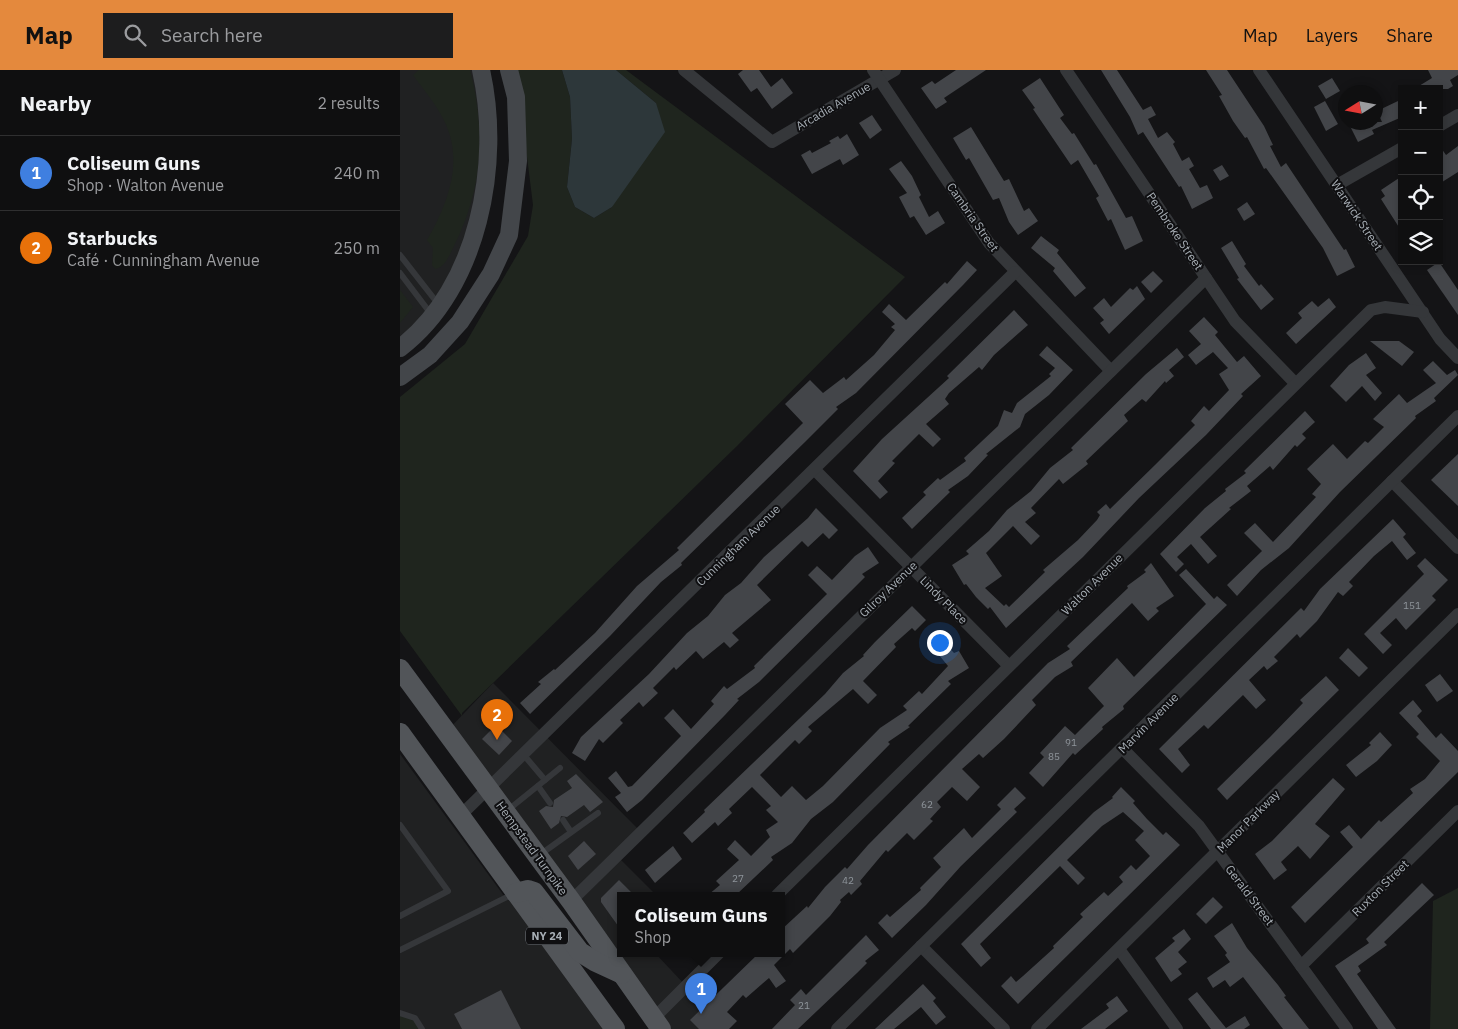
<!DOCTYPE html>
<html lang="en">
<head>
<meta charset="utf-8">
<style>
	body { margin:0; font-family:"IBM Plex Sans",sans-serif; background:#1d1d1e; color:#f1f3f6 }
	.controls { position:absolute; right:15px; top:15px; display:grid; overflow:hidden; border-radius:0px; box-shadow:0 2px 8px #0003 }
	.controls button { width:45px; height:45px; display:grid; place-items:center; padding:0; border:0; border-bottom:1px solid #2f2f30; background:#0f0f10; color:#f1f3f6; font:25px sans-serif }
	.compass { position:absolute; left:938px; top:15px; width:45px; height:45px; border-radius:50%; background:#0f0f10; box-shadow:0 2px 8px #0003; rotate:259deg }
	.you { position:absolute; left:539px; top:572px; width:18px; height:18px; margin:-12px; border:4px solid #fff; border-radius:50%; background:#1a73e8; box-shadow:0 0 0 8px #1a73e833 }
	.badge { display:grid; place-items:center; width:32px; height:32px; border-radius:50%; background:#e4893d; color:#fff; font-size:16px; font-weight:700 }
	.pin { position:absolute; translate:-50% -41px; filter:drop-shadow(0 1px 2px #0008) }
	.pin::after { content:''; position:absolute; top:26px; width:18px; height:15px; background:inherit; clip-path:polygon(0 0,100% 0,50% 100%) }
	.popup { position:absolute; left:217px; top:822px; width:168px; height:65px; box-sizing:border-box; display:grid; place-content:center; border-radius:0px; background:#0f0f10; filter:drop-shadow(0 1px 4px #0005); font-size:16px; white-space:nowrap; color:#9b9c9f }
	.popup b { font-size:19px; color:#f1f3f6 }
	.popup::after { content:''; position:absolute; left:50%; top:100%; margin-left:-10px; border:10px solid transparent; border-top-color:#0f0f10 }
	.list { margin:0; padding:0; list-style:none }
	h2 { display:flex; justify-content:space-between; align-items:center; height:65px; margin:0; padding:0 20px; font-size:21px }
	h2 small { font-size:16px; font-weight:400; color:#9b9c9f }
	.list li { display:grid; grid-template-columns:32px 1fr auto; gap:15px; align-items:center; box-sizing:border-box; height:75px; padding:0 20px; border-top:1px solid #2f2f30 }
	.list b { display:block; font-size:19px; white-space:nowrap }
	.list p { margin:0; font-size:16px; white-space:nowrap; color:#9b9c9f }
	.list em { font-size:16px; font-style:normal; color:#9b9c9f }
	.icon { flex:none; width:28px; height:28px; fill:none; stroke:currentColor; stroke-width:2; stroke-linecap:round; stroke-linejoin:round }
	.map { position:relative; flex:none; width:1058px; height:959px; overflow:hidden }
	header { display:flex; align-items:center; gap:30px; box-sizing:border-box; height:70px; padding:0 25px; background:#e4893d; color:#111 }
	header strong { font-size:24px }
	nav { display:flex; gap:28px; margin-inline-start:auto; font-size:18px }
	.search { width:350px; height:45px; background:#1d1d1e; display:flex; align-items:center; gap:12px; box-sizing:border-box; padding:0 18px; border-radius:0px; color:#9b9c9f; font-size:19px }
	main { display:flex }
	aside { flex:1; background:#0f0f10 }
	.map>svg:first-child { display:block }
	.built { fill:#202122 }
	.green { fill:#1f251e }
	.water { fill:#2d373a }
	.building { fill:#434549 }
	.lines { fill:none; stroke-linecap:round; stroke-linejoin:round }
	.lane { stroke:#35373a; stroke-width:6 }
	.street { stroke:#35373a; stroke-width:12 }
	.secondary { stroke:#43464a; stroke-width:18 }
	.primary { stroke:#525559; stroke-width:20 }
	.labels { text-anchor:middle; dominant-baseline:central; stroke-width:4; stroke-linejoin:round; paint-order:stroke }
	.number-label { font-size:10px; fill:#8e949a }
	.shield { fill:#0f0f11; stroke:#797e84; stroke-width:1 }
	.shield-label { font-size:11px; font-weight:bold; fill:#a7aeb5 }
	.street-label { font-size:12px; fill:#a7aeb5; stroke:#0f0f11 }
</style>
</head>
<body>
<header>
<strong>Map</strong>
<div class="search"><svg class="icon" aria-label="search" viewBox="0 0 24 24"><circle cx="10" cy="10" r="6"/><path d="M15 15l6 6"/></svg>Search here</div>
<nav><a>Map</a><a>Layers</a><a>Share</a></nav>
</header>
<main>
<aside>
<h2>Nearby<small>2 results</small></h2>
<ul class="list">
<li><span class="badge" style="background:#3f7fe0">1</span><div><b>Coliseum Guns</b><p>Shop · Walton Avenue</p></div><em>240 m</em></li>
<li><span class="badge" style="background:#e8710a">2</span><div><b>Starbucks</b><p>Café · Cunningham Avenue</p></div><em>250 m</em></li>
</ul>
</aside>
<div class="map">
<svg width="1058" height="959" viewBox="0 0 1058 959">
	<rect width="100%" height="100%" fill="#141416"/>
	<!-- built -->
	<g class="built">
		<polygon points="0,0 79,0 87,88 69,174 35,239 0,275"/>
		<polygon points="93,613 241,762 217,786 256,825 221,825 221,883 255,883 286,916 284,918 328,959 261,959 46,662"/>
		<polygon points="0,684 107,830 116,828 210,959 0,959"/>
	</g>
	<!-- green -->
	<g class="green">
		<path d="M19,0H70C86,62 83,118 54,176C49,185 46,197 35,199L32,195L33,178L27,170C50,130 66,86 40,43C33,30 22,18 13,5Z"/>
		<polygon points="112,0 162,0 170,27 172,69 167,117 175,137 194,148 212,137 256,33 216,0 226,0 505,207 337,376 62,643 62,646 0,561 0,327 65,274 128,166 133,135 121,39"/>
		<polygon points="0,220 13,237 0,253"/>
		<polygon points="1058,818 1058,959 1030,959 1033,831"/>
		<polygon points="0,943 10,944 22,959 0,959"/>
	</g>
	<!-- water -->
	<polygon class="water" points="162,0 216,0 256,33 265,62 212,137 194,148 175,137 167,117 172,69 170,27"/>
	<!-- building -->
	<g class="building">
		<polygon points="343,0 359,0 371,17 382,8 393,23 372,39 357,18 351,22 338,4"/>
		<polygon points="556,0 586,0 544,28 547,32 536,39 521,18 532,11 535,14"/>
		<polygon points="701,0 717,0 743,40 751,36 756,45 748,49 758,68 767,62 775,72 773,74 782,91 789,87 794,96 789,99 800,118 807,115 813,128 792,139 781,116 779,117 743,62 738,65 730,47"/>
		<polygon points="806,0 827,0 864,56 873,75 870,76 881,97 886,93 944,180 946,179 955,197 937,206 923,178 866,98 864,99 847,67 845,68 833,51 819,26 822,25"/>
		<polygon points="1028,0 1058,0 1058,5 1050,10 1053,16 1048,19 1014,19 1032,8"/>
		<polygon points="640,8 664,45 660,48 672,64 674,63 694,95 696,94 726,148 732,146 743,171 725,180 711,149 708,151 696,128 699,126 678,90 671,95 633,39 635,38 622,20"/>
		<polygon points="932,8 940,21 926,29 918,16"/>
		<polygon points="925,31 938,54 926,61 914,37"/>
		<polygon points="998,31 1002,39 1002,47 972,60 974,64 958,72 948,52 982,52 977,41"/>
		<polygon points="472,45 482,60 470,69 459,53"/>
		<polygon points="571,57 604,111 609,109 624,141 629,138 638,151 618,165 609,152 599,128 593,130 569,88 566,90 553,68"/>
		<polygon points="447,64 459,85 443,95 440,89 412,104 401,85 410,80 412,83 431,73 429,71 438,66 440,69"/>
		<polygon points="1039,75 1046,85 1058,76 1058,102 1039,114"/>
		<polygon points="501,91 512,106 521,125 519,127 529,147 538,141 545,153 526,165 514,146 510,148 499,127 507,123 489,99"/>
		<polygon points="822,95 829,106 820,111 813,100"/>
		<polygon points="1002,106 1002,162 981,129 985,126 981,120"/>
		<polygon points="847,132 855,144 844,151 837,139"/>
		<polygon points="641,166 659,180 657,183 686,218 675,227 653,201 655,198 631,178"/>
		<polygon points="832,171 846,194 844,196 859,216 861,214 874,229 861,240 837,209 839,208 821,178"/>
		<polygon points="567,191 577,200 563,215 456,323 436,337 438,339 405,372 281,493 282,495 261,512 210,566 130,644 120,633 141,614 138,612 154,599 155,600 195,563 237,516 279,480 277,478 403,353 385,334 410,310 423,323 444,307 446,310 474,285 495,260 491,257 495,254 482,242 489,234 506,250 545,212 547,214"/>
		<polygon points="1039,192 1058,220 1058,245 1027,200"/>
		<polygon points="753,201 763,211 751,223 741,212"/>
		<polygon points="737,216 745,229 709,264 700,253 704,250 693,238 704,228 711,237 730,218 733,220"/>
		<polygon points="929,228 936,237 896,274 886,263 902,248 898,243 912,231 918,237"/>
		<polygon points="614,240 628,255 594,285 582,300 579,297 549,323 545,329 549,334 526,354 541,369 533,377 519,364 492,391 495,393 478,411 488,422 480,429 453,401 482,369 549,308 547,306"/>
		<polygon points="804,247 818,262 815,265 837,292 844,286 861,306 841,324 843,326 806,365 739,428 683,487 606,558 590,537 588,539 576,527 566,514 564,515 552,495 569,484 566,481 589,461 607,440 631,421 650,398 673,380 671,378 746,304 777,278 784,287 769,300 774,306 766,313 765,311 746,332 742,329 724,345 728,351 686,391 688,394 663,414 659,409 631,438 636,443 625,452 640,466 631,475 613,456 586,483 602,506 585,518 604,536 606,534 609,537 645,502 643,500 678,470 697,450 700,445 697,442 706,434 710,439 756,394 795,355 791,351 804,336 809,341 829,320 819,304 828,298 813,282 796,295 788,285 801,274 789,261"/>
		<polygon points="970,271 999,271 1014,282 1002,296"/>
		<polygon points="647,276 673,300 649,325 625,344 620,357 586,384 588,385 568,406 548,420 550,422 512,459 502,448 526,425 523,422 538,408 540,410 566,391 564,388 598,356 604,340 612,343 617,333 651,306 649,304 655,298 639,285"/>
		<polygon points="966,283 976,298 966,305 982,323 975,331 962,316 946,332 930,316 949,295"/>
		<polygon points="1033,291 1047,305 1055,300 1058,305 1034,328 1036,331 1015,346 1016,348 940,422 889,478 861,500 837,526 827,515 862,481 844,463 855,453 873,472 916,427 912,424 921,414 907,399 933,374 947,389 965,371 968,373 984,357 973,349 999,324 1007,333 1036,313 1023,300"/>
		<polygon points="905,341 915,352 902,364 906,368 897,377 895,375 873,400 870,396 847,416 851,421 829,438 831,439 800,467 817,486 808,494 791,474 777,487 784,494 776,502 760,484 805,438 826,421 825,419 846,403 844,401"/>
		<polygon points="1058,384 1058,436 1031,410"/>
		<polygon points="416,438 438,460 429,469 423,463 408,477 402,471 357,515 371,530 332,563 339,570 330,578 324,572 303,589 296,581 276,600 274,597 253,618 258,623 243,637 239,632 220,650 223,653 203,673 199,669 185,691 172,683 181,667 249,604 287,563 308,546 325,525 341,513 364,487 408,448"/>
		<polygon points="993,449 1006,464 1003,467 1016,483 1007,490 992,471 974,486 949,512 953,516 943,526 938,522 917,551 900,568 897,564 874,587 878,591 867,600 864,596 849,610 866,630 856,639 843,625 808,659 804,655 778,679 790,695 782,703 759,679 901,538 904,541 920,519"/>
		<polygon points="468,477 479,493 462,504 465,507 451,521 359,612 337,629 339,630 325,645 242,730 227,742 215,727 221,723 208,708 216,701 228,717 232,716 281,666 264,648 273,639 291,659 314,634 311,631 324,616 327,619 355,598 354,596 427,524 408,505 417,496 432,510 455,486"/>
		<polygon points="1025,488 1048,510 1032,526 1036,530 1006,560 996,548 980,563 992,575 983,584 964,564 1024,504 1017,496"/>
		<polygon points="751,493 774,526 756,538 759,541 748,551 732,533 671,592 673,596 655,607 632,630 636,635 604,669 583,688 579,684 562,699 580,717 567,731 552,717 537,732 541,737 530,749 533,751 514,770 507,763 488,782 486,780 460,811 462,814 451,825 449,822 440,830 441,832 430,846 393,883 390,879 374,895 386,911 376,918 369,908 346,928 343,925 327,942 337,951 329,959 299,959 290,950 359,883 381,883 381,860 407,836 408,838 425,817 445,797 447,799 468,775 648,593 670,579 667,576 728,518 727,516 746,502 744,500"/>
		<polygon points="786,499 814,529 817,526 827,535 723,636 724,639 702,657 703,659 675,685 673,683 643,717 629,703 644,687 640,683 665,656 675,665 704,636 688,618 717,588 734,607 806,534 779,505"/>
		<polygon points="512,536 526,550 515,561 512,558 494,574 496,577 463,611 477,625 468,634 453,619 408,657 412,661 399,674 395,670 360,705 381,727 392,716 406,730 423,716 480,658 507,640 503,636 519,621 522,624 548,596 534,579 543,571 554,583 559,581 569,598 548,611 551,614 508,656 510,657 488,672 490,674 433,732 411,749 392,773 371,787 373,790 336,825 308,825 320,815 316,811 339,790 327,779 335,770 351,786 370,767 366,760 378,752 366,740 371,736 352,717 329,739 332,743 318,756 315,752 292,773 283,763 305,742 304,740 425,624 443,603 464,586 463,585 475,572"/>
		<polygon points="948,578 968,598 959,607 939,588"/>
		<polygon points="1040,604 1053,621 1037,632 1025,615"/>
		<polygon points="926,606 939,620 827,730 817,719 870,667 903,633 900,630"/>
		<polygon points="1013,630 1022,641 1017,646 1036,668 1041,663 1058,681 1058,702 905,853 891,837 953,777 940,762 949,755 961,769 979,750 981,752 1013,723 1010,719 1025,709 1040,691 1016,667 1019,664 999,643"/>
		<polygon points="96,655 112,671 99,685 82,669"/>
		<polygon points="980,662 992,675 977,691 956,707 946,695 971,675 969,673"/>
		<polygon points="176,704 203,732 190,742 184,735 167,747 161,746 159,753 151,759 139,741 146,736 153,737 154,730 172,718 167,711"/>
		<polygon points="933,708 945,719 915,754 930,766 910,789 898,776 881,792 887,800 874,810 855,784 872,771"/>
		<polygon points="615,717 626,728 614,739 617,742 561,796 526,835 492,868 478,853 487,844 490,847 521,820 520,818 541,797 533,788 564,758 572,768 601,739 597,735"/>
		<polygon points="721,717 735,731 733,733 747,749 763,765 766,762 780,775 618,934 601,916 611,906 616,912 623,906 654,878 653,876 683,847 680,844 704,822 708,826 723,812 719,807 731,795 736,800 750,786 735,770 744,761 723,742 702,756 667,790 685,808 678,815 660,796 580,874 591,888 581,897 561,874 694,742 713,728 712,727"/>
		<polygon points="184,771 196,784 178,800 168,786"/>
		<polygon points="273,776 282,789 255,813 245,800"/>
		<polygon points="219,810 234,825 221,825 221,860 201,832 201,828"/>
		<polygon points="1022,813 1034,825 984,872 987,875 958,896 961,901 957,904 996,959 978,959 935,896 969,873 966,869"/>
		<polygon points="813,827 823,837 806,854 796,844"/>
		<polygon points="832,853 847,878 878,915 886,926 884,927 909,959 883,959 843,907 830,917 825,910 813,918 807,908 830,892 825,885 827,883 814,866"/>
		<polygon points="784,859 791,869 778,882 787,892 778,899 782,904 771,912 755,888 775,871 772,868"/>
		<polygon points="466,865 479,880 465,891 467,893 457,903 398,959 372,959 395,935 390,930 401,919 406,925"/>
		<polygon points="523,914 536,928 533,931 546,947 536,955 521,937 494,959 475,959"/>
		<polygon points="101,920 121,959 62,959 54,944"/>
		<polygon points="797,922 826,958 845,946 850,955 844,959 811,959 788,929"/>
		<polygon points="717,926 728,941 705,959 681,959 709,938 706,934"/>
	</g>
	<g class="lines">
		<!-- lane -->
		<g class="lane">
			<polyline points="0,185 39,235"/>
			<polyline points="0,203 31,244"/>
			<polyline points="123,684 145,710"/>
			<polyline points="138,716 150,733"/>
			<polyline points="108,740 160,698"/>
			<polyline points="163,750 171,762"/>
			<polyline points="0,755 48,821 0,846"/>
			<polyline points="141,784 198,743"/>
			<polyline points="0,880 115,823"/>
			<polyline points="0,943 15,948 22,959"/>
		</g>
		<!-- street -->
		<g class="street">
			<polyline points="284,0 372,72 495,0"/>
			<polyline points="473,0 589,173 711,301"/>
			<polyline points="666,0 835,251 895,313"/>
			<polyline points="859,0 1040,269 1058,288"/>
			<polyline points="1039,56 1058,45"/>
			<polyline points="937,115 1002,78"/>
			<polyline points="415,400 609,596"/>
			<polyline points="992,411 1058,478"/>
			<polyline points="722,678 799,756 947,959"/>
			<polyline points="60,746 615,202"/>
			<polyline points="377,825 971,240 985,237 1023,242"/>
			<polyline points="171,831 806,208"/>
			<polyline points="521,876 604,959"/>
			<polyline points="719,879 777,959"/>
			<polyline points="901,896 1058,741"/>
			<polyline points="254,948 319,883"/>
			<polyline points="437,959 1058,346"/>
			<polyline points="637,959 1058,544"/>
		</g>
		<!-- secondary -->
		<g class="secondary">
			<path d="M0,278C79,218 102,92 81,0"/>
			<polyline points="0,307 30,285 60,252 91,204 109,165 118,91 116,27 109,0"/>
		</g>
		<!-- primary -->
		<g class="primary">
			<polyline points="0,599 171,831 261,959"/>
			<polyline points="0,663 215,959"/>
			<polyline points="116,823 128,820 134,822 180,882 196,892 222,904"/>
		</g>
	</g>
	<g class="labels">
		<!-- number labels -->
		<g class="number-label">
			<text x="1012" y="535">151</text>
			<text x="671" y="672">91</text>
			<text x="654" y="686">85</text>
			<text x="527" y="734">62</text>
			<text x="338" y="808">27</text>
			<text x="448" y="810">42</text>
			<text x="404" y="935">21</text>
		</g>
		<!-- shield labels -->
		<rect class="shield" x="126" y="857.5" width="42" height="17" rx="4"/>
		<g class="shield-label">
			<text x="147" y="866">NY 24</text>
		</g>
		<!-- street labels -->
		<g class="street-label">
			<text transform="translate(433 36) rotate(-30)">Arcadia Avenue</text>
			<text transform="translate(957 145) rotate(56)">Warwick Street</text>
			<text transform="translate(573 147) rotate(55)">Cambria Street</text>
			<text transform="translate(775 161) rotate(56)">Pembroke Street</text>
			<text transform="translate(338 475) rotate(-44)">Cunningham Avenue</text>
			<text transform="translate(692 514) rotate(-45)">Walton Avenue</text>
			<text transform="translate(488 519) rotate(-44)">Gilroy Avenue</text>
			<text transform="translate(544 530) rotate(45)">Lindy Place</text>
			<text transform="translate(748 653) rotate(-45)">Marvin Avenue</text>
			<text transform="translate(848 751) rotate(-45)">Manor Parkway</text>
			<text transform="translate(132 778) rotate(54)">Hempstead Turnpike</text>
			<text transform="translate(980 818) rotate(-45)">Ruxton Street</text>
			<text transform="translate(850 825) rotate(53)">Gerald Street</text>
		</g>
	</g>
</svg>
<div class="controls">
<button>+</button>
<button>−</button>
<button><svg class="icon" aria-label="locate" viewBox="0 0 24 24"><circle cx="12" cy="12" r="6"/><path d="M12 2v4M12 18v4M2 12h4M18 12h4"/></svg></button>
<button><svg class="icon" aria-label="layers" viewBox="0 0 24 24"><path d="M12 4l9 5-9 5-9-5zM3 14l9 5 9-5"/></svg></button>
</div>
<svg class="compass" viewBox="-18 -18 36 36"><path d="M0-13l5 13h-10z" fill="#e53935"/><path d="M0 13l5-13h-10z" fill="#9b9c9f"/></svg>
<div class="you"></div>
<div class="pin badge" style="left:301px;top:944px;background:#3f7fe0">1</div>
<div class="popup"><b>Coliseum Guns</b>Shop</div>
<div class="pin badge" style="left:97px;top:670px;background:#e8710a">2</div>
</div>
</main>
</body>
</html>
